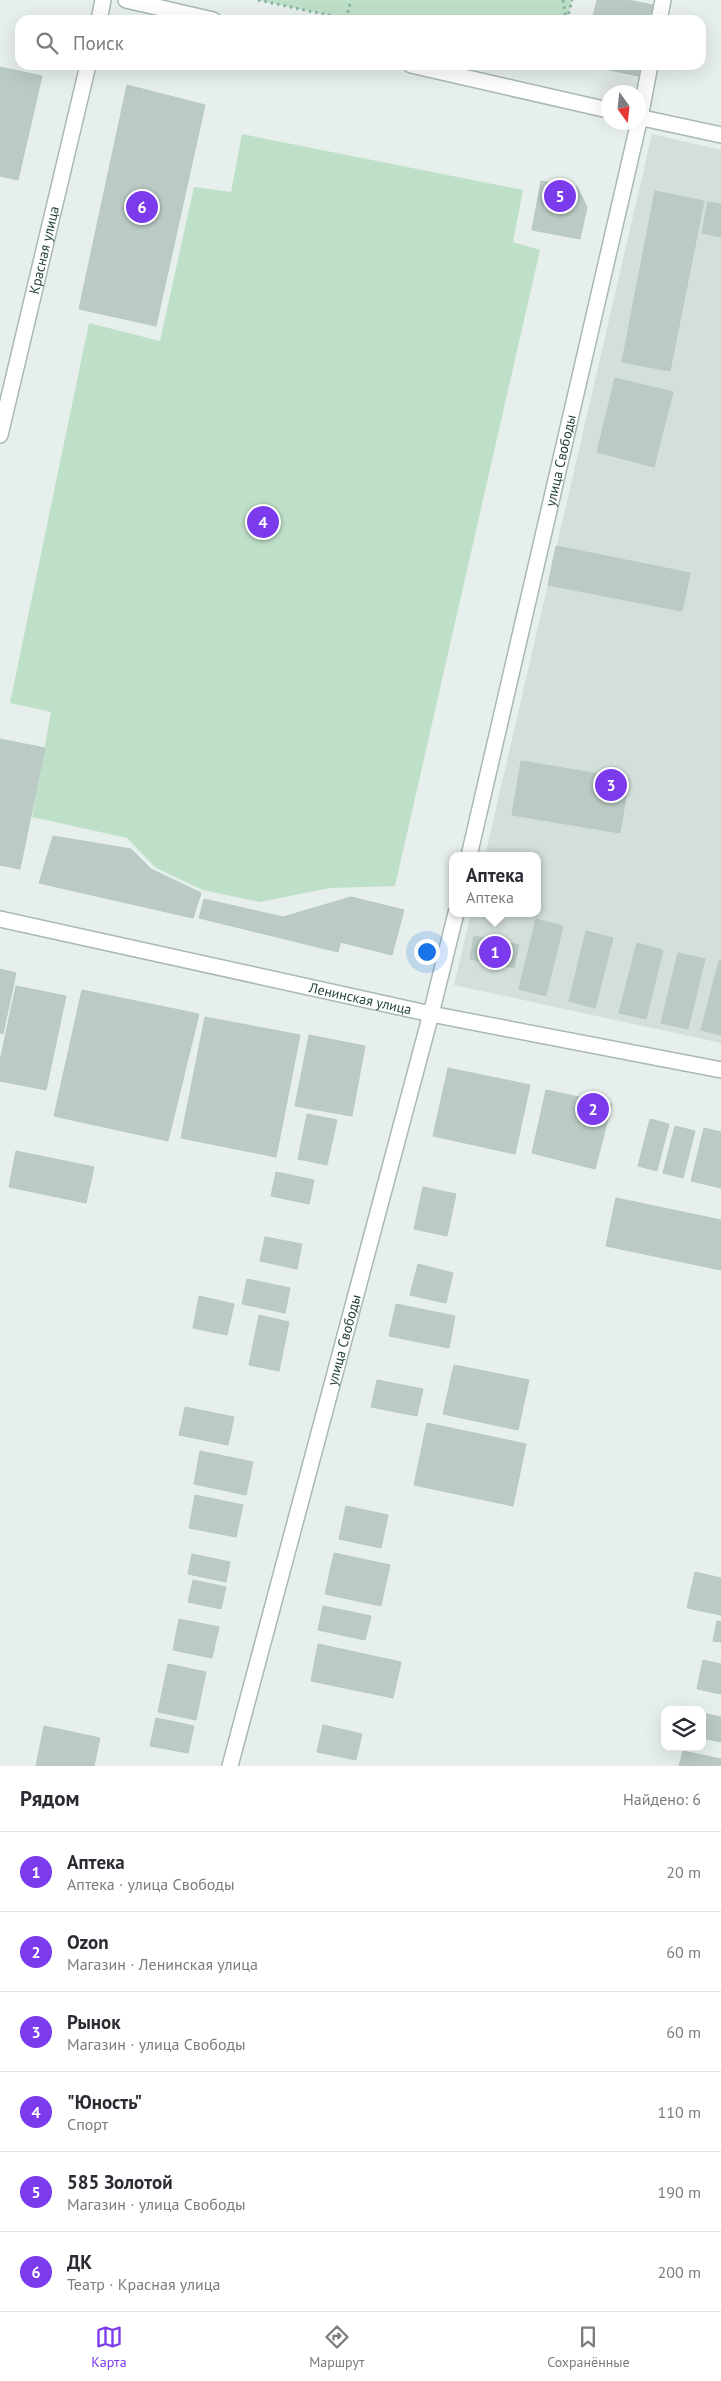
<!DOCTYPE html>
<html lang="ru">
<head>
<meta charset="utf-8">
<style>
	body { margin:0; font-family:"PT Sans",sans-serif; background:#f7f7f7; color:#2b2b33 }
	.controls { position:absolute; right:15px; bottom:15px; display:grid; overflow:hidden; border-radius:10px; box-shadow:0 5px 20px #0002 }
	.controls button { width:45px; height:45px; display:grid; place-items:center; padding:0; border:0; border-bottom:1px solid #e1e1e2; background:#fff; color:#2b2b33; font:25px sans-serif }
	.compass { position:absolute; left:601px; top:85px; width:45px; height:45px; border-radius:50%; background:#fff; box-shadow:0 5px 20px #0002; rotate:165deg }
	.you { position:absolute; left:426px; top:951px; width:18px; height:18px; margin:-12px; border:4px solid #fff; border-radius:50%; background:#1a73e8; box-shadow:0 0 0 8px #1a73e833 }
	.badge { display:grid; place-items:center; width:32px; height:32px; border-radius:50%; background:#7c3aed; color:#fff; font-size:16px; font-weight:700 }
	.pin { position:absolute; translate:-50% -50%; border:2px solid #fff; box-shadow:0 1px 5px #0006 }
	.popup { position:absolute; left:449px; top:852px; width:92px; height:65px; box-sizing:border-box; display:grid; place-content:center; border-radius:10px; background:#fff; filter:drop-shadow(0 1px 4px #0005); font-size:16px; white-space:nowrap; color:#7c7c81 }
	.popup b { font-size:19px; color:#2b2b33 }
	.popup::after { content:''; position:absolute; left:50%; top:100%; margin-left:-10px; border:10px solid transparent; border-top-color:#fff }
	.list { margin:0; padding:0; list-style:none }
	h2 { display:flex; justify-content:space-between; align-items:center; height:65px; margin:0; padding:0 20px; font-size:21px }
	h2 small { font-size:16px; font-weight:400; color:#7c7c81 }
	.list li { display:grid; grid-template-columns:32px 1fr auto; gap:15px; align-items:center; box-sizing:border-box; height:80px; padding:0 20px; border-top:1px solid #e1e1e2 }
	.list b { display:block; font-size:19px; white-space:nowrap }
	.list p { margin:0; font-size:16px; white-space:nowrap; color:#7c7c81 }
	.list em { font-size:16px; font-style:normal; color:#7c7c81 }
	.icon { flex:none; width:28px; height:28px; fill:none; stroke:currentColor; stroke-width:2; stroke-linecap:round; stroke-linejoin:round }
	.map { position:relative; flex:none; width:721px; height:1766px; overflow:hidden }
	.search { position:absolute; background:#fff; box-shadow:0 5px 20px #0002; left:15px; right:15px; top:15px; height:55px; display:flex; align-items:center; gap:12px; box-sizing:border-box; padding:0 18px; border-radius:15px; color:#7c7c81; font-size:19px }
	.sheet { height:545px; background:#fff }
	nav { display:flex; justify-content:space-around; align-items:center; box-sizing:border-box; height:70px; border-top:1px solid #e1e1e2; background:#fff; font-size:14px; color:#7c7c81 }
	nav a { display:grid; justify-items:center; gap:2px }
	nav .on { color:#7c3aed }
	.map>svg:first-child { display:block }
	.built { fill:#d4dfda }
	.green { fill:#bfe0c8 }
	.building { fill:#bbcac4; stroke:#b8c9c2 }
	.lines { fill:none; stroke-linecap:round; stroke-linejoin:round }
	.street-casing { stroke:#a8b8b2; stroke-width:18 }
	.path { stroke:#86b3a5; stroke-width:3; stroke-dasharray:2.5 4; stroke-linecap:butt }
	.street { stroke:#fff; stroke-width:15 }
	.labels { text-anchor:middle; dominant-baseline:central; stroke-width:4; stroke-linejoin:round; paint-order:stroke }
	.street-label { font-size:14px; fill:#24423a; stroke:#f7fbf9 }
</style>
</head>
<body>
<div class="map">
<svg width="721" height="1766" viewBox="0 0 721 1766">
	<rect width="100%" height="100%" fill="#e6efeb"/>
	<!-- built -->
	<polygon class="built" points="652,134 721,150 721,1043 454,985 471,913 538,913 538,856 485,856"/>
	<!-- green -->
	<g class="green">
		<polygon points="258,0 572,0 567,20 351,20"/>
		<polygon points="242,134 523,190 513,242 540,250 395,886 330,888 260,902 203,890 156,868 127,838 32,817 51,712 10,703 89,323 160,341 194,187 231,192"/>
	</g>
	<!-- building -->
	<g class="building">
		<polygon points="597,0 628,0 653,5 650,20 592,20"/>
		<polygon points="586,65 640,65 638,76"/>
		<polygon points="0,67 42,76 18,180 0,176"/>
		<polygon points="127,85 205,105 156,326 79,309"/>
		<polygon points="541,181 577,187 587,207 580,239 532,230"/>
		<polygon points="655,191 704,201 670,371 622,362"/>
		<polygon points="708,202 721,204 721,237 702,233"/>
		<polygon points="615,378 673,392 654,467 597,452"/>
		<polygon points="556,546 690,573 682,611 548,585"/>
		<polygon points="0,739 45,748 20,869 0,865"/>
		<polygon points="521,761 629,779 620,833 512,815"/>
		<polygon points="53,836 131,849 151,869 201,893 193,918 39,883"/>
		<polygon points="351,897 338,952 199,918 204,899 283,917"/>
		<polygon points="351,897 404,910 392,955 340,942"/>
		<polygon points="536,919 563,926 546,996 519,989"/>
		<polygon points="586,931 613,938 595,1008 569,1001"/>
		<polygon points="474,936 519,945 514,968 470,959"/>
		<polygon points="637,943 663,950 646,1019 619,1013"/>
		<polygon points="678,953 705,959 688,1029 661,1023"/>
		<polygon points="719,961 721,961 721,1035 701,1030"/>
		<polygon points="0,969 16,973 3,1034 0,1033"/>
		<polygon points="16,986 66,996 46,1090 0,1081 0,1061"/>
		<polygon points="82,990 199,1014 168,1141 54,1116"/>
		<polygon points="205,1017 300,1035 276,1157 181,1138"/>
		<polygon points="309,1035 365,1046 352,1116 295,1106"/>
		<polygon points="448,1068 530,1085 515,1154 433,1136"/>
		<polygon points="546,1090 612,1104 595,1169 532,1153"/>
		<polygon points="307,1114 337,1120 327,1165 298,1159"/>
		<polygon points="650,1119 669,1124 657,1171 638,1166"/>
		<polygon points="675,1126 695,1131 683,1178 663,1173"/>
		<polygon points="704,1128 721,1132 721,1188 691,1181"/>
		<polygon points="16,1151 94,1167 86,1203 9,1187"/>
		<polygon points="276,1172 314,1180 309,1204 271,1196"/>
		<polygon points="423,1187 456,1194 447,1236 414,1229"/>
		<polygon points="616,1198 721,1220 721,1270 606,1246"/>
		<polygon points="265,1237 302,1244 297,1269 260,1261"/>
		<polygon points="418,1264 453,1273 446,1303 410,1295"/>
		<polygon points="247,1279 290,1288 285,1313 242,1304"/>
		<polygon points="199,1296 234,1304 227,1335 193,1328"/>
		<polygon points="396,1304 455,1316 449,1348 389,1336"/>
		<polygon points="259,1315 289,1322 279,1371 249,1365"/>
		<polygon points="454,1365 529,1380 518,1430 443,1414"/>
		<polygon points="377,1380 423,1389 417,1416 371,1407"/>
		<polygon points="185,1407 234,1417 228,1445 179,1435"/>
		<polygon points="427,1423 526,1444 513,1506 414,1485"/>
		<polygon points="200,1451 253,1462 246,1495 194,1484"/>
		<polygon points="195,1495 243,1505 236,1537 189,1528"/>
		<polygon points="346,1506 388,1515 381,1548 339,1539"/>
		<polygon points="334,1553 390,1565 381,1606 325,1594"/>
		<polygon points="192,1554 230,1562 226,1582 188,1574"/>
		<polygon points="695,1572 721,1578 721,1615 687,1608"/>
		<polygon points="193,1580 226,1587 221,1609 188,1602"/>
		<polygon points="323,1606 371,1616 365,1640 318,1630"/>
		<polygon points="179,1619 219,1627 212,1658 173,1650"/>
		<polygon points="717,1621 721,1622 721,1642 713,1641"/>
		<polygon points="318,1644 401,1662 393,1698 311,1681"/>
		<polygon points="703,1660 721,1664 721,1694 697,1689"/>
		<polygon points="168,1664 206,1672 196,1720 158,1712"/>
		<polygon points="702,1713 721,1717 721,1742 702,1738"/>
		<polygon points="156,1718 194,1726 188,1753 150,1746"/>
		<polygon points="323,1725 362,1734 356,1760 317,1752"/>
		<polygon points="44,1726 100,1738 94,1766 36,1766"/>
		<polygon points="683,1751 721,1759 721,1766 679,1766"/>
	</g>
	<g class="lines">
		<!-- street casing -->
		<g class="street-casing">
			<g id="street">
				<polyline points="126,0 213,20"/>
				<polyline points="99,20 103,0"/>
				<polyline points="659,20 663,0"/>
				<polyline points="411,65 608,110"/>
				<polyline points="638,117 721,135"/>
				<path id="s1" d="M0,435L88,65"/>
				<path id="s2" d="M469,856L640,117L650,65"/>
				<path id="s3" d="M0,919L431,1014L721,1070"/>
				<path id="s4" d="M230,1766L431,1014L456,913"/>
			</g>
		</g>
		<!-- path -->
		<g class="path">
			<polyline points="258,0 351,20"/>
			<polyline points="563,0 566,19"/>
			<polyline points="346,19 351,0"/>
			<polyline points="567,20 572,0"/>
		</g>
		<!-- street -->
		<use href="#street" class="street"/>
	</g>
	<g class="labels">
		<!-- street labels -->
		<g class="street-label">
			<text stroke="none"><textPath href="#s1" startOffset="190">Красная улица</textPath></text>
			<text stroke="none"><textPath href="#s2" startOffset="406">улица Свободы</textPath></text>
			<text stroke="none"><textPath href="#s3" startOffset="369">Ленинская улица</textPath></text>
			<text stroke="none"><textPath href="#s4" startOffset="441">улица Свободы</textPath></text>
		</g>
	</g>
</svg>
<div class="controls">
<button><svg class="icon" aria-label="layers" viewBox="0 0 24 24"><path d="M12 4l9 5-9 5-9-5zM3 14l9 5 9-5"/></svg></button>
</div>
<svg class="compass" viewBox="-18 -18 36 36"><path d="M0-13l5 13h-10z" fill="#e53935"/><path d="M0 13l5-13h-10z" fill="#7c7c81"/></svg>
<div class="you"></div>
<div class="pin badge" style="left:495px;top:952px">1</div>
<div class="popup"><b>Аптека</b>Аптека</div>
<div class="pin badge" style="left:593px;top:1109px">2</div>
<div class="pin badge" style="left:611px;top:785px">3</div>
<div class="pin badge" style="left:263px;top:522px">4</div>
<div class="pin badge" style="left:560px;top:196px">5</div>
<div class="pin badge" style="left:142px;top:207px">6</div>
<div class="search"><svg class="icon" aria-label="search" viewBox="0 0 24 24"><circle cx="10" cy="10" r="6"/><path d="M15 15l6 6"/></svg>Поиск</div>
</div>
<section class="sheet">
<h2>Рядом<small>Найдено: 6</small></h2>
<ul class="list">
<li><span class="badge">1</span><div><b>Аптека</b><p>Аптека · улица Свободы</p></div><em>20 m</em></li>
<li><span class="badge">2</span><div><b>Ozon</b><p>Магазин · Ленинская улица</p></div><em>60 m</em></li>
<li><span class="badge">3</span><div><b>Рынок</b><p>Магазин · улица Свободы</p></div><em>60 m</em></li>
<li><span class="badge">4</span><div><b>&quot;Юность&quot;</b><p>Спорт</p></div><em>110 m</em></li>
<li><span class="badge">5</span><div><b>585 Золотой</b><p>Магазин · улица Свободы</p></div><em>190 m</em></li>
<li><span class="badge">6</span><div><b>ДК</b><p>Театр · Красная улица</p></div><em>200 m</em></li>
</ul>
</section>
<nav>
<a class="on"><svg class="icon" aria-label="map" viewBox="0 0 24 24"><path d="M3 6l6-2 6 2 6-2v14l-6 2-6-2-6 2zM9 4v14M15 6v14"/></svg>Карта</a>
<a><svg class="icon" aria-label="directions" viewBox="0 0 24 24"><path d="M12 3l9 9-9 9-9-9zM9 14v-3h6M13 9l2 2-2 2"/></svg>Маршрут</a>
<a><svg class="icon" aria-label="saved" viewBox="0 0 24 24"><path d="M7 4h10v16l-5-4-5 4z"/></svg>Сохранённые</a>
</nav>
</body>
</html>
